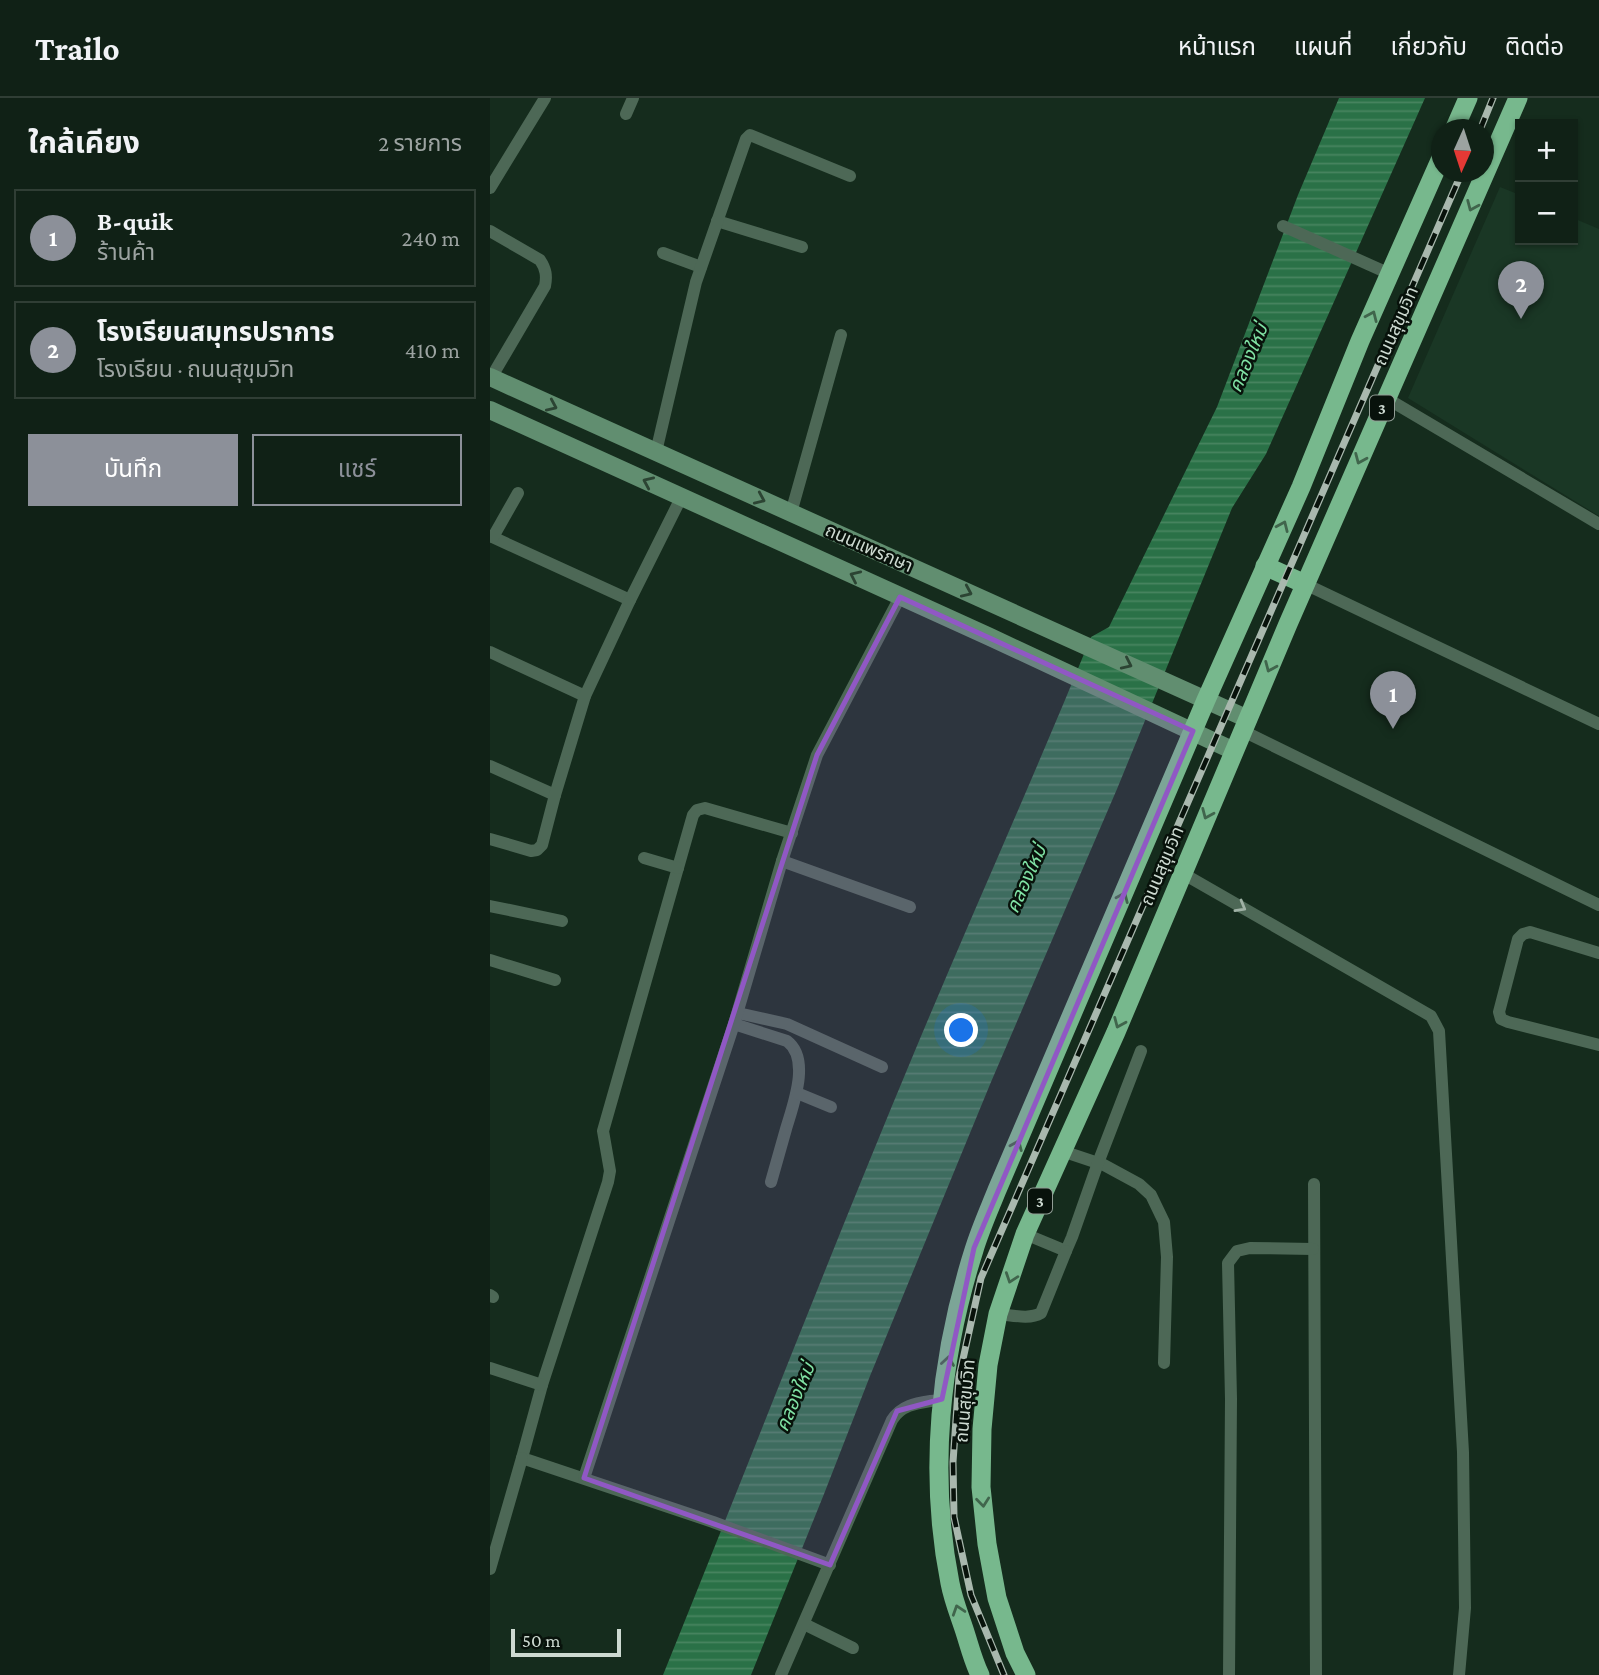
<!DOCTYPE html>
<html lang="th">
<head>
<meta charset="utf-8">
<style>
	body { margin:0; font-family:"Crimson Pro","Noto Sans Thai",serif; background:#1e2e23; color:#f1f3f6 }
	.controls { position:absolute; right:21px; top:21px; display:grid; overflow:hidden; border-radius:0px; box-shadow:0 2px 5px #0004 }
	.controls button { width:63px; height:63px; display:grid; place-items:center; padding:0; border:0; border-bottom:2px solid #303e35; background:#102116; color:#f1f3f6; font:35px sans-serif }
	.compass { position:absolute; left:941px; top:21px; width:63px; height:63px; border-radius:50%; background:#102116; box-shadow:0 2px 5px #0004; rotate:183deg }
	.scale { position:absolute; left:21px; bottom:18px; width:110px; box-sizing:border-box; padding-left:7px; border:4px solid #cddad1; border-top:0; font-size:19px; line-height:24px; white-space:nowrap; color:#cddad1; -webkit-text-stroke:5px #08120b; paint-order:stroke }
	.you { position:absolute; left:472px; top:933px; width:24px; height:24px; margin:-18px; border:5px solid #fff; border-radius:50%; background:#1a73e8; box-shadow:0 0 0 10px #1a73e833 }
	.badge { display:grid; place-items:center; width:46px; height:46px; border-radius:50%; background:#8c9099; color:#fff; font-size:23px; font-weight:700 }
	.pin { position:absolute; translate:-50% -58px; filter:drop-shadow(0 2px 4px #0008) }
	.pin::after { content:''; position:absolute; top:37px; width:24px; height:21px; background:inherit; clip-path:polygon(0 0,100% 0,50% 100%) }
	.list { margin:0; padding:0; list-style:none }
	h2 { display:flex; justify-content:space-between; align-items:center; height:91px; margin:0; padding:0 28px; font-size:30px }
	h2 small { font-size:23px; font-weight:400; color:#9ca3a1 }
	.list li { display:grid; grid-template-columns:46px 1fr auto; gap:21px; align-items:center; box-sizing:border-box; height:98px; margin:0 14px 14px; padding:0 14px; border:2px solid #303e35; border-radius:0px }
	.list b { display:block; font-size:26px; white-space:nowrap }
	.list p { margin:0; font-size:23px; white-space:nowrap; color:#9ca3a1 }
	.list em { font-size:23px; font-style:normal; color:#9ca3a1 }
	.actions { display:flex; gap:14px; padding:21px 28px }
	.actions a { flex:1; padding:16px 0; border:2px solid #8c9099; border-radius:0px; text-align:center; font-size:24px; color:#8c9099 }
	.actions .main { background:#8c9099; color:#fff }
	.map { position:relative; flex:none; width:1109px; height:1577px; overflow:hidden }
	header { display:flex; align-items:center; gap:42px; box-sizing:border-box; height:98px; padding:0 35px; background:#102116; border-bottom:2px solid #303e35 }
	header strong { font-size:33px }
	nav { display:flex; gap:38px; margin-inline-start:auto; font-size:24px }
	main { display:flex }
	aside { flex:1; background:#102116 }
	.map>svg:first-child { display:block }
	.built { fill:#1a3725 }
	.water { fill:url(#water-rules) }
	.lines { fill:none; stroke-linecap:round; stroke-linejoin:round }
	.minor { stroke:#4d6856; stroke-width:12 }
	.secondary { stroke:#618e70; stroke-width:18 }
	.trunk { stroke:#77b88d; stroke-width:19 }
	.rail-casing { stroke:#a9b8ae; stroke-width:7 }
	.rail { stroke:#08120b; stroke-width:4.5; stroke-dasharray:13; stroke-linecap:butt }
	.oneway { stroke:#40654c }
	.oneway2 { stroke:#2c4433 }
	.oneway3 { stroke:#a0b2a6 }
	.marked { fill:#9058c4; fill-opacity:0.2; stroke:#9058c4; stroke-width:5; stroke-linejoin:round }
	.labels { text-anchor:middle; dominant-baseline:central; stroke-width:5; stroke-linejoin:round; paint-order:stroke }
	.shield { fill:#08120b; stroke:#929e96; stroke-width:2 }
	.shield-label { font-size:16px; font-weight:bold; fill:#cddad1 }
	.street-label { font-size:18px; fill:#cddad1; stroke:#08120b }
	.water-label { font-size:19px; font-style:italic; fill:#81e3a5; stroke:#08120b }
</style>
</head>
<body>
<header>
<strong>Trailo</strong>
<nav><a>หน้าแรก</a><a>แผนที่</a><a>เกี่ยวกับ</a><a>ติดต่อ</a></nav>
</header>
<main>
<aside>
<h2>ใกล้เคียง<small>2 รายการ</small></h2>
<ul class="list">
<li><span class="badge">1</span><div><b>B-quik</b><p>ร้านค้า</p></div><em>240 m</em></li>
<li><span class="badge">2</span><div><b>โรงเรียนสมุทรปราการ</b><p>โรงเรียน · ถนนสุขุมวิท</p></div><em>410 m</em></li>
</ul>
<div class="actions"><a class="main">บันทึก</a><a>แชร์</a></div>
</aside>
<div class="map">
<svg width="1109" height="1577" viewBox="0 0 1109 1577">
	<defs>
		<pattern id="water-rules" width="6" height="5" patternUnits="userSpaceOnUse" patternTransform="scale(1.75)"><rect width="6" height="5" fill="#2a7147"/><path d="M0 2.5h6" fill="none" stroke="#488560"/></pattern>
	</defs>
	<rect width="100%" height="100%" fill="#152c1d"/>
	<!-- built -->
	<polygon class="built" points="1010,89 1030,97 1030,142 1083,142 1083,120 1109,131 1109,418 918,300"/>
	<!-- water -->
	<path class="water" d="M849,0H935L776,356L742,410L627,691L501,984L380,1278L334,1396L261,1577H173C257,1370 338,1161 424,955C482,816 544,679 601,539L619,529L727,309L808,97Z"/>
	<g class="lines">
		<!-- minor -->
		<g class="minor">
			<polyline points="136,16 143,0"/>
			<polyline points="0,90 55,0"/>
			<polyline points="227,123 312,149"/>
			<polyline points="793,128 900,176"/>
			<path d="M0,133L50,162C56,171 57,178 55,188L1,280"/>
			<polyline points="173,155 211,169"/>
			<polyline points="896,300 1109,426"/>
			<polyline points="166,354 206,184 256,41 260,37 360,78"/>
			<polyline points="301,415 351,237"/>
			<polyline points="0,438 140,502"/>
			<polyline points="3,439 28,395"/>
			<polyline points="815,486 1109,626"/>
			<polyline points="0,554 95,598"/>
			<path d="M753,633C872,691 990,750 1109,807"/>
			<polyline points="0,668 65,697"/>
			<polyline points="302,735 215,710 207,712 203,717 113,1033 120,1073 118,1084 52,1287 32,1360 223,1424 340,1467"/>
			<polyline points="0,741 41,753 47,752 52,747 65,697 95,598 140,502 191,400"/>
			<polyline points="154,760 188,770"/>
			<polyline points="292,763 420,809"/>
			<polyline points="692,775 941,918 949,933 973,1354 975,1510 969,1577"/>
			<polyline points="0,808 72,823"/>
			<polyline points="1109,855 1040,834 1033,836 1028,841 1009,914 1011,921 1018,924 1109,947"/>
			<polyline points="0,862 65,882"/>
			<polyline points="248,915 297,926 392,969"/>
			<path d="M244,926L297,943C321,961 303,1007 296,1031C291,1049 286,1066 281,1084"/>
			<polyline points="307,995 341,1009"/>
			<polyline points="572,1053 614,1067 649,1086 661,1097 674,1124 677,1159 674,1265"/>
			<polyline points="824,1086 826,1577"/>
			<polyline points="535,1136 576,1153 582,1139 608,1065 651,953"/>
			<polyline points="0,1197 3,1199"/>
			<path d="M508,1216C522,1217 539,1222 551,1215L576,1153"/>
			<polyline points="0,1270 52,1287"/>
			<polyline points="94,1380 244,926 292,763 327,657 410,499"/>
			<polyline points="0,1471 32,1360"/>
			<polyline points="314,1526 363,1550"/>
			<path d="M291,1577L402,1322C413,1304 433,1305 452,1301"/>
			<polyline points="739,1577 741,1301 738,1165 747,1153 760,1150 823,1151"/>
		</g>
		<!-- secondary -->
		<g class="secondary">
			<polyline points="0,279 758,621"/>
			<polyline points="0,312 500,539 744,653"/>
		</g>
		<!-- trunk -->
		<g class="trunk">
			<polyline points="964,32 978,0"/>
			<polyline points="775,468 815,486"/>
			<path d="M490,1577C483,1563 479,1546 474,1531C469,1516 463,1501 460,1485C438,1375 450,1259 484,1152C490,1132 499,1112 507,1092L716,602L811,389L870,243L951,60"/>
			<polyline points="536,1577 525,1555 507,1500 497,1446 491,1389 492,1331 498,1267 508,1216 535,1136 626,934 798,526 1028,0"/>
		</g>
		<!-- rail casing -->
		<g class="rail-casing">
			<g id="rail">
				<polyline points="990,32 1003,0"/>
				<polyline points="514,1577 481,1497 464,1419 463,1364 469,1279 491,1180 972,74"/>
			</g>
		</g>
		<!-- rail -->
		<use href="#rail" class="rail"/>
	</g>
	<!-- one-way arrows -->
	<defs><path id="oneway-chevron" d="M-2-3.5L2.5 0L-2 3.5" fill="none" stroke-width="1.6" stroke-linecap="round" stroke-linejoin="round" transform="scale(1.75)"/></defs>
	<g class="oneway">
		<use href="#oneway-chevron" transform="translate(982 108) rotate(113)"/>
		<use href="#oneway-chevron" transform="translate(882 218) rotate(-66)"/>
		<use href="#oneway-chevron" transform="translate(870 361) rotate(113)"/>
		<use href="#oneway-chevron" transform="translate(793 428) rotate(-66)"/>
		<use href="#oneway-chevron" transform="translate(780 569) rotate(113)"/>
		<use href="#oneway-chevron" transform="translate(717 716) rotate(113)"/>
		<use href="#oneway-chevron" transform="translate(633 799) rotate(-67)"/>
		<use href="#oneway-chevron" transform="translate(629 925) rotate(113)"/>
		<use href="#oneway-chevron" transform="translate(527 1047) rotate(-67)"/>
		<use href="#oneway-chevron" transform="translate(521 1180) rotate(109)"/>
		<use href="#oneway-chevron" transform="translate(458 1263) rotate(-81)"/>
		<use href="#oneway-chevron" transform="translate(493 1404) rotate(84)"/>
		<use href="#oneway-chevron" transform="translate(468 1512) rotate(-108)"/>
	</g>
	<g class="oneway2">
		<use href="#oneway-chevron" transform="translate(62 308) rotate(24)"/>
		<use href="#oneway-chevron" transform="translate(158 384) rotate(-156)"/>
		<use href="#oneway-chevron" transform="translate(270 401) rotate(24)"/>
		<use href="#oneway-chevron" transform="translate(365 478) rotate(-155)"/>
		<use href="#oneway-chevron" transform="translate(477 494) rotate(24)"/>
		<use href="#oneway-chevron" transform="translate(637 566) rotate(25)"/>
	</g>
	<use class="oneway3" href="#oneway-chevron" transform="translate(751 809) rotate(30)"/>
	<!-- marked area -->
	<path class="marked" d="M410,499L703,633L484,1150L452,1301L407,1313L340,1467L94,1380L327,657Z"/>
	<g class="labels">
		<!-- shield labels -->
		<g class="shield">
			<rect x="880" y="297.5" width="24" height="25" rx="5"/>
			<rect x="538" y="1090.5" width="24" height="25" rx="5"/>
		</g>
		<g class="shield-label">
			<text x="892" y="310">3</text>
			<text x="550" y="1103">3</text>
		</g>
		<!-- street labels -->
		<g class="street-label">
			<text transform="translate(906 228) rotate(-66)">ถนนสุขุมวิท</text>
			<text transform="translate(379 450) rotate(24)">ถนนแพรกษา</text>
			<text transform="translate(672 768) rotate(-67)">ถนนสุขุมวิท</text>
			<text transform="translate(475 1303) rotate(-85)">ถนนสุขุมวิท</text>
		</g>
		<!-- water labels -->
		<g class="water-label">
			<text transform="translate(758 260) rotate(-67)">คลองใหม่</text>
			<text transform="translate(536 781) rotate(-66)">คลองใหม่</text>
			<text transform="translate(305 1299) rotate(-67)">คลองใหม่</text>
		</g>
	</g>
</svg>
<div class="controls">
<button>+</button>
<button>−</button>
</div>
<svg class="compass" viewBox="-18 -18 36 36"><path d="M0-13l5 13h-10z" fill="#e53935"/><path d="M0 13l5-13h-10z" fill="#9ca3a1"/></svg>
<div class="scale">50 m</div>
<div class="you"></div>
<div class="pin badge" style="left:903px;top:631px">1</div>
<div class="pin badge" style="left:1031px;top:221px">2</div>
</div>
</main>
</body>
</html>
